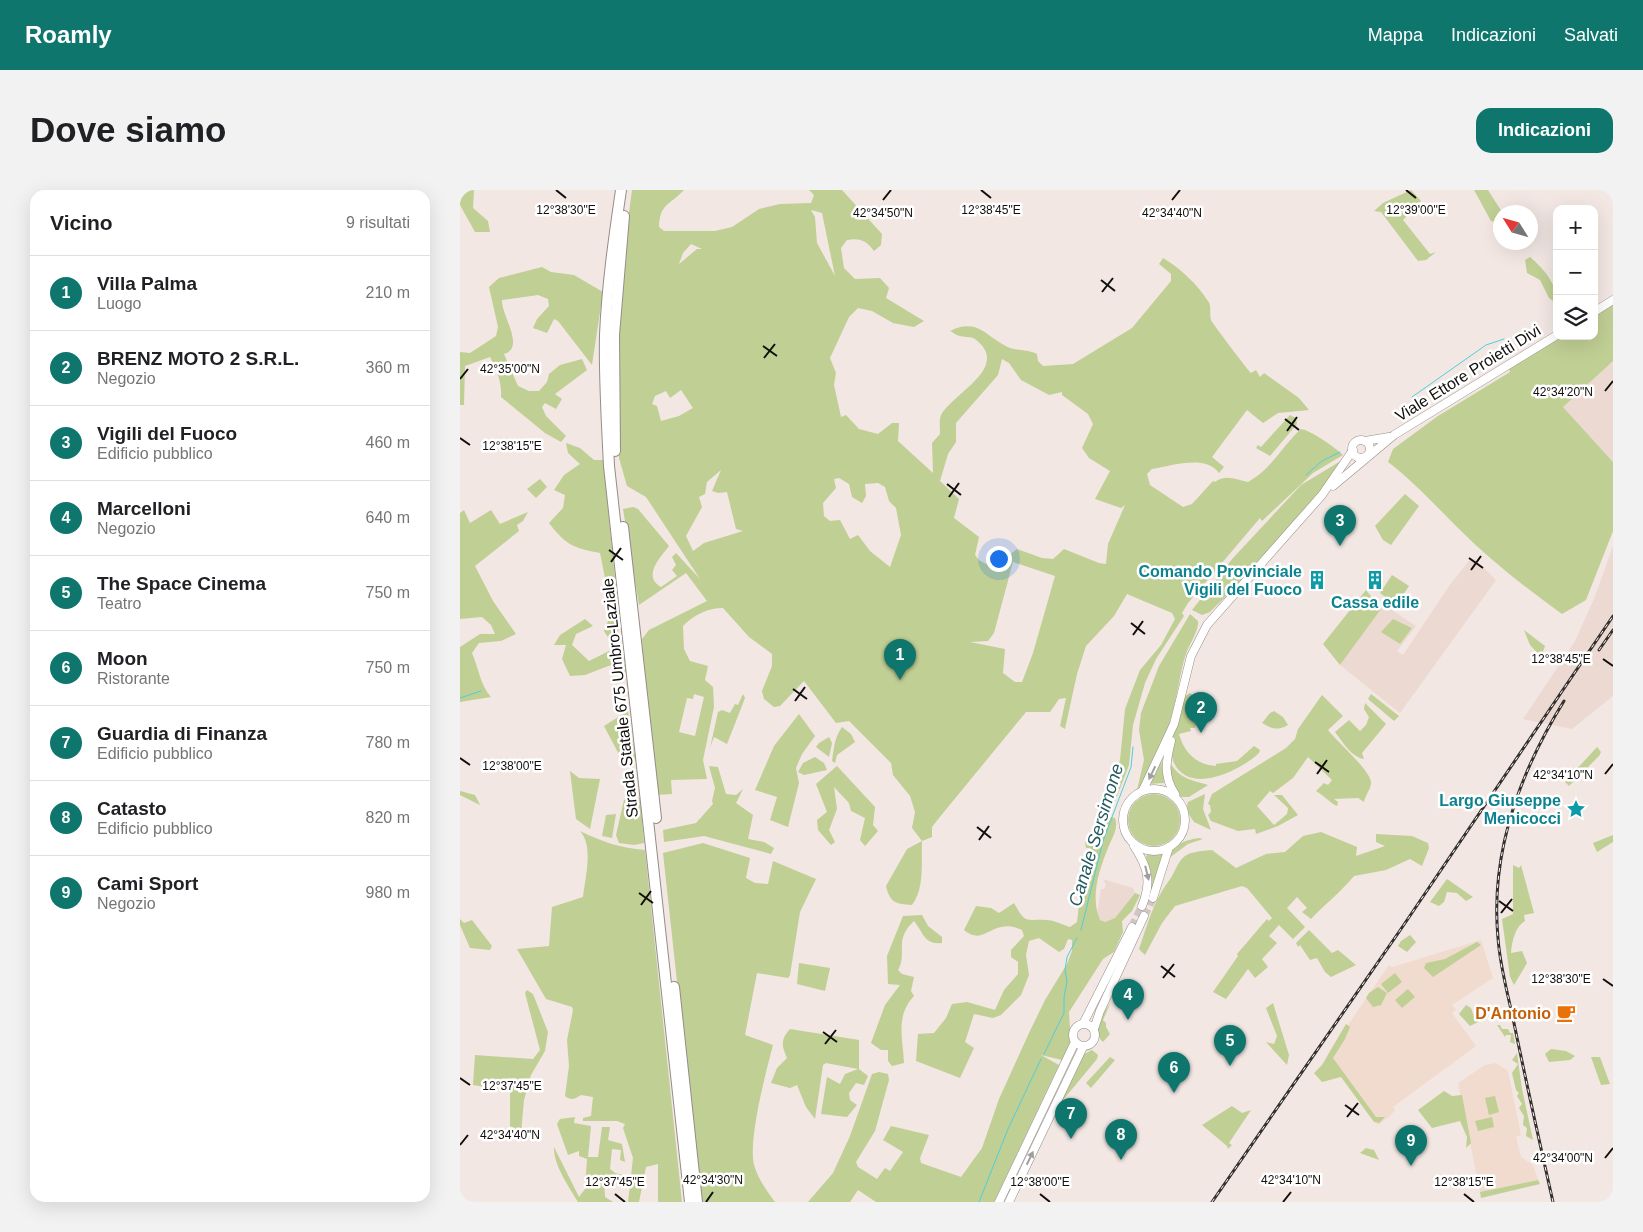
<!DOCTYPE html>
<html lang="it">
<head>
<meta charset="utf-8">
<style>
	body { margin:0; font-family:Helvetica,sans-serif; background:#f2f2f2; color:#202124 }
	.controls { position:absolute; right:15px; top:15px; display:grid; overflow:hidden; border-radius:10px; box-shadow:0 5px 20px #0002 }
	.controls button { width:45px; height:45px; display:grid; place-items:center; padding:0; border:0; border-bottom:1px solid #e0e0e0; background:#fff; color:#202124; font:25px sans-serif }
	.compass { position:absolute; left:1033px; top:15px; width:45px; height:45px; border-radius:50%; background:#fff; box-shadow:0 5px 20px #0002; rotate:307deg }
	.you { position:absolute; left:538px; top:368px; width:18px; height:18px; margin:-12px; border:4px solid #fff; border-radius:50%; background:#1a73e8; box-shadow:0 0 0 8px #1a73e833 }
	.badge { display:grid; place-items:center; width:32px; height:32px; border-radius:50%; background:#0f766e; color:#fff; font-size:16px; font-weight:700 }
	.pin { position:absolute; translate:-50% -41px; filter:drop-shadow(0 1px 2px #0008) }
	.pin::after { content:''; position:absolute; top:26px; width:18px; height:15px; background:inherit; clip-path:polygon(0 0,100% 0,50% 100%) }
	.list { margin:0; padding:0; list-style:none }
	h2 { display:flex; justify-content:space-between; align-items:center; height:65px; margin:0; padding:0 20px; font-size:21px }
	h2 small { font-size:16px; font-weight:400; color:#757577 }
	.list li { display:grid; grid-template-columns:32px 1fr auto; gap:15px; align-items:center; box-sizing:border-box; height:75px; padding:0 20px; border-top:1px solid #e0e0e0 }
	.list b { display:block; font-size:19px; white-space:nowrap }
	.list p { margin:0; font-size:16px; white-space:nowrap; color:#757577 }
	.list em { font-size:16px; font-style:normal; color:#757577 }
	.icon { flex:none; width:28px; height:28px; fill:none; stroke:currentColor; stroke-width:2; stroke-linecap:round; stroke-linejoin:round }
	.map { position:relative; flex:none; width:1153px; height:1012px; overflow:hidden; border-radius:15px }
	header { display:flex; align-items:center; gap:30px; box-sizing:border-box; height:70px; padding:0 25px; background:#0f766e; color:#fff }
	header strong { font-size:24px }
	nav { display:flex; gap:28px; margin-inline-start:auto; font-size:18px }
	.intro { display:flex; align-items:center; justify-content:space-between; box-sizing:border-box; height:120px; padding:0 30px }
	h1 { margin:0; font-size:35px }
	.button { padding:12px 22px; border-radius:15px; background:#0f766e; color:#fff; font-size:18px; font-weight:700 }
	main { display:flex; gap:30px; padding:0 30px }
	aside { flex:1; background:#fff; border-radius:15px; box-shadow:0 5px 20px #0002 }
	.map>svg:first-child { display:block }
	.built { fill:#ecd9d2 }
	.education { fill:#f1dbcf }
	.green { fill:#c0cf94; fill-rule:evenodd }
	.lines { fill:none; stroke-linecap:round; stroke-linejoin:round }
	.stream { stroke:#4fcedc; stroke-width:1 }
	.secondary-tunnel { stroke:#d0c6c3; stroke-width:8; stroke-dasharray:8 4; stroke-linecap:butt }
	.secondary-casing { stroke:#958c88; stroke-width:9 }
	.highway-casing { stroke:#958c88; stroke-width:12 }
	.secondary { stroke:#fff; stroke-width:8 }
	.highway { stroke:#fff; stroke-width:10 }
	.rail-casing { stroke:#34302d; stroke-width:3 }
	.rail { stroke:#fff; stroke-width:1; stroke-dasharray:4; stroke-linecap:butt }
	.oneway { fill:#a09f9e }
	.ticks { fill:none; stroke:#110e0c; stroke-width:2 }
	.labels { text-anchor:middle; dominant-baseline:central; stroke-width:5; stroke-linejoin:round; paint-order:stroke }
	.street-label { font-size:16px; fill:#110e0c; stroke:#fff }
	.culture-label { font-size:16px; font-weight:bold; fill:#0d838f; stroke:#fff; text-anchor:end }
	.food-label { font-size:16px; font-weight:bold; fill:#c56008; stroke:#fff; text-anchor:end }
	.water-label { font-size:18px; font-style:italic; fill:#245a60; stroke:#fff }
	.ticks-label { font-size:12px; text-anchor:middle; fill:#110e0c; stroke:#fff; stroke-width:5; stroke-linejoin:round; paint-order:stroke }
</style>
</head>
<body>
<header>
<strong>Roamly</strong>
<nav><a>Mappa</a><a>Indicazioni</a><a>Salvati</a></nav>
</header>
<div class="intro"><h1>Dove siamo</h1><a class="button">Indicazioni</a></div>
<main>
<aside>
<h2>Vicino<small>9 risultati</small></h2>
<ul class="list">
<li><span class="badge">1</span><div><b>Villa Palma</b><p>Luogo</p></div><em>210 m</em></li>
<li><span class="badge">2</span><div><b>BRENZ MOTO 2 S.R.L.</b><p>Negozio</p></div><em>360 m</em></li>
<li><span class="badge">3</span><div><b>Vigili del Fuoco</b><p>Edificio pubblico</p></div><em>460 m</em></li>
<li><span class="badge">4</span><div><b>Marcelloni</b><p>Negozio</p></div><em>640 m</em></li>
<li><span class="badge">5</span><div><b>The Space Cinema</b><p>Teatro</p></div><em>750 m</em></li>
<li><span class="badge">6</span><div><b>Moon</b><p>Ristorante</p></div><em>750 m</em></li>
<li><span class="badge">7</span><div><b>Guardia di Finanza</b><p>Edificio pubblico</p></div><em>780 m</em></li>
<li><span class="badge">8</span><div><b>Catasto</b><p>Edificio pubblico</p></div><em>820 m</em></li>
<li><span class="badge">9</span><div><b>Cami Sport</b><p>Negozio</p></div><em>980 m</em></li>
</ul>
</aside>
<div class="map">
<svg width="1153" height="1012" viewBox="0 0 1153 1012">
	<rect width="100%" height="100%" fill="#f2e7e3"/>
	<!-- built -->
	<g class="built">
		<polygon points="1153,171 1153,272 1103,217"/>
		<polygon points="1153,356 1153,506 1112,539 1063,529 1115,451 1134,409"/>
		<polygon points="1015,369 1036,390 940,523 880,475 924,415 956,436 937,461 943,465 989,396 1009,371"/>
		<polygon points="643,689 673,698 675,703 655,728 645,732 640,730 637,725 641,699 644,699 646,695"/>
	</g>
	<!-- education -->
	<g class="education">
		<polygon points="1021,750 1033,788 992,815 996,820 992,823 1016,856 933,917 935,920 931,925 918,935 868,864 929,775 932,777"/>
		<polygon points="1036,873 1048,881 1061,945 1056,947 1061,967 1073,975 1078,990 1020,1002 998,893 1025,875"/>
	</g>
	<!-- green -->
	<g class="green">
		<polygon points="0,0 14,0 13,18 28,31 30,42 15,42 0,15"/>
		<path d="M172,0H224C209,16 200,13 199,37L204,41H255L272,37L299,19L320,14L351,13L354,5L349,0H382L422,44L421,55L414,61C406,50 399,48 387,50L381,58L384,78L395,89L420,88L429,98L426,108L464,131L454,137L433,133L412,121L398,118L389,127L370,168L376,183L374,195L381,227L386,225L399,239L418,244L432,233H439L438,251L473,283L472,253L480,244C480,238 479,230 481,225C493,203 552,177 515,149C510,146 506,148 500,146C497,146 493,142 490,141C519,127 526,148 550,158C559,161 568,159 577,164L578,171L583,176L613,174L672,138L711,91V84L699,74L703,68C720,78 737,94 748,111C752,116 749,123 751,130C752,133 788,180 791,183L796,180L800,187L804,183L839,208L849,220L818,223L803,233L787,220L752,267L764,277L759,283C746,264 711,276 692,279L687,284L690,295L723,317L732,314L753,291L755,292C765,284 776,289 788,292C812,279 821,257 841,239C850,240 876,258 883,265L853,283L802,331L800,328L728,413L722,423L724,426L696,469L685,493L673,535L669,575L649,627L655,628C659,638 652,648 648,658C639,680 630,707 640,730L645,732L655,728L675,703L680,705L672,721L662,731L663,742L654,762L643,769L609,822L611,855L602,870L581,865L599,875L534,1012H416L398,1000L390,1012H348L373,983L390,946L412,884L419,882L428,884L429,890L415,941L396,972L398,977L417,989L425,978L430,981L443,962L423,950L431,936L469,945L460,968L461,973L501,987L522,958L539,909L569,843L585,810L607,774L612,761V750L608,749L604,759L599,762L579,748L569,751L566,765L569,785L561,805L541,825L533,828L514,824L505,852L514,858L500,888L456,871L458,844L474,843L486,828L492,814L507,812L535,820L544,800L558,784V772L551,767V760L564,746L562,740C531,726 526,758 504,740L516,716L531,718L539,723L554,713C566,735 565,729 586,730C594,730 603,735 610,737L617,732L621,696L628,689L634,663L630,658H626L625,652L636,643L660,570L665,519L680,480L701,455L715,429L712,423L667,404L654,426L626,456L617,484L605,539L600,536L606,508L599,509L590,522H566L479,628L472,637V647L462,651C461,671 465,698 452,715C436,714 430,713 426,696L447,659L462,651L452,638L455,622L450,606L433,585L431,573L389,531L376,533L344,491L320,516L314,517L304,509L302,501L312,476V464L289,447L263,418C247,418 234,425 223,436L224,459L230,471L248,476L245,490L253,497L254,517L243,570L247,589L211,590L212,604L196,605L184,506L182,449L189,440L247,411L226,383L179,415L163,319L173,317L178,319L209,356C200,368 182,386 201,397L217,386L212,380L216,375L212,367L216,363L240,389L186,307L167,296L159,268L158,144L163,67ZM351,20L362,23L375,86L357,53L355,27ZM231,54L242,59H237L219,74L223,63ZM542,169L549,173L561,190L589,205L602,202V205L628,224L633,234L622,258L629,268L650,281L635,309L661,318L665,315L648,354L646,374L639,373L604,359L593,369L582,368L557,359L549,365L526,374L519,370L515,365L519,347L494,328L499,309L480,291L488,264L496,252V233L538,185ZM221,200L233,218L219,226L201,231L197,216L192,214L195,206L206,201L210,208ZM261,280L252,301L258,303L267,302L276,339L283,341L244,353L233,361L226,346L242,317L239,307L245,304L247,292ZM379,288L389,294L392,307L402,313L406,306L405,294L418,293L425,297L429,311L436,318L441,345L430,377L410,361L398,345L390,349L380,330L370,331L364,326L363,313L376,298L374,289ZM553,372L595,386L573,463L562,492H555L543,483L545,459L510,452L528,451L534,443ZM234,504L244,507L235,546L219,542L227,508L233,509Z"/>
		<polygon points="951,0 961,11 943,30 970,64 976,62 966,70 958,71 921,22 914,21 923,13"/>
		<polygon points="1014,0 1028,0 1042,22 1040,33 1031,31"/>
		<path d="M1070,67C1085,80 1097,94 1097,114L1089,108L1080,90L1067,83L1065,70Z"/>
		<path d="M82,77L91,82L114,85L143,102L132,175L98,131L94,129L87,143L73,138L77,129L89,116L88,109L78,105L42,110C41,125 66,158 44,164L58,196L69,201H79L87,192L89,184L100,175L122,169L127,180L95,204L102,209L96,219L85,213L82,217L86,226L106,246L101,252L85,243L41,207C42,193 37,180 30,167L5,176L4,215H0V162L10,163L36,146L38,137L29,97L39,88Z"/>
		<path d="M1153,114V171L1103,217L1153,272V341L1126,410L1102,424C1066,398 1030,370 998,338C975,315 954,292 928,272L933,259L978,226L1050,182L1049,178L1102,146H1134V126Z"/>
		<polygon points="830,225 836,228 837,234 810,266 796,258 798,255 801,257"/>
		<path d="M106,253L120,258L134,270H143L160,436L155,449L168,477L164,488L156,483L151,475L125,485L110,486L102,469L106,455H94L100,445L125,429L133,436L116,444L112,455L129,471L155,458L144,441L149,429L145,417L149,408L140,363C113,358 106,355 89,333L103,318L105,305L94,300L104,285L120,274L108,263Z"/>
		<path d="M884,269C849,327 798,374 750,422L742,425L732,420L773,368L841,295Z"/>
		<polygon points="80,289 87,297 76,308 67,299"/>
		<polygon points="945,304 959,316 931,355 923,350 915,336"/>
		<path d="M4,320L10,333L31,320L40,334L68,322L63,331L57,335L59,341L15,376L33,411L56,444L41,451L19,453L12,463C19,479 20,495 31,507L0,512V457L20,444H35L31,435L22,427L0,429V323Z"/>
		<polygon points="932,385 949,396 936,415 920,403"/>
		<polygon points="906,400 921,419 880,475 863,454"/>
		<path d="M730,424L738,431C739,441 729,454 726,464C720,482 718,501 713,520C707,547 693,571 681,595L677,600L684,570L679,540L681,523L699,476Z"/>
		<polygon points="933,429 952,438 940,454 921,442"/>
		<polygon points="1064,440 1085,456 1081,467 1070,455"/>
		<path d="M730,503L747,517L740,523L735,538H730L731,541L719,544C724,562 736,575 756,576V574L777,571L794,556L800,560L799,563C781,580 730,606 714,573C706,555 718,526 722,508Z"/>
		<polygon points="283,504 285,508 267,554 254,547 250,558 258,522 262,520 270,523 275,514 278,515"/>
		<polygon points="911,504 939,526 934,531 908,509"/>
		<path d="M862,505L883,526L868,540C876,551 913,582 911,594C910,600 905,606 904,612L898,608L874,609L878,612L877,616C872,614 863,605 856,601L864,593L868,595L872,590L848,567L833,588L813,603L810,601L797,616L814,635L827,624L828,618L814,605H822L838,625L818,636L796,644L795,639L778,641L751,631L748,625L751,622L750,615L748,614L752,604L826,558L835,549L838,539Z"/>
		<path d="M905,513L926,534L902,563L904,569C891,567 883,552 875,542L889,530L900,541L906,535L909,527L904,519Z"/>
		<polygon points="168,521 176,571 162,570 144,536"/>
		<path d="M814,521L823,527L828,535C817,541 812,539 802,533L810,523Z"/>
		<polygon points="339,524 355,546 342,564 336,578 339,593 328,637 310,630 317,607 295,600 314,556"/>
		<path d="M382,537L391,544L395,552L377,565L375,573L372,571C374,558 374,549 382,537Z"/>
		<polygon points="369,547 372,553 369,567 356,557 359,553"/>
		<polygon points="1137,557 1141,562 1139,566 1109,596 1105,592"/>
		<polygon points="355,567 364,573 367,580 344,585 338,582 343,573"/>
		<polygon points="701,569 704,593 687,594"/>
		<path d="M710,573C720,589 732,590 748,595L729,607H721L710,589Z"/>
		<polygon points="249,576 258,577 266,604 276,605 283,599 276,613 293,625 288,649 304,652 314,658 311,664 244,646 204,652 203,640 236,633 253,614 252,611 255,598"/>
		<polygon points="377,576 415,617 413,635 418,641 405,656 400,650 405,628 391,621 389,613 374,597 377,619 369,640 375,652 371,655 358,640 357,630 367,622 356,594"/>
		<polygon points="110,581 119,588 140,589 130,639 116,629"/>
		<polygon points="0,601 15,605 20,615 0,605"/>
		<circle cx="694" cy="630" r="26"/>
		<polygon points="745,604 743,619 751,640 734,632 726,620 728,612"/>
		<polygon points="169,607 180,608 184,653 174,655 159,653 156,645 164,610"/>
		<polygon points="156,624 152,648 142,646 146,625"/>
		<path d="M120,641C142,652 161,658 185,660L222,1012H198V974L186,977L179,1012H168L173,968L163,938L165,934L157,931H123V928L131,926L133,907L121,905C115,909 111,911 105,906L109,876L107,850L113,820L112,817L86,809L57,759L89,756L92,717L123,707C125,688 134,656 120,641Z"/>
		<path d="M861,642L897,657L896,666L925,656L916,652V644L952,646L968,653L969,658L962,676L950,669L926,680L894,686C881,702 865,714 851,729L842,722L847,718L837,707L827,718L845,737L833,749L819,735L809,746L817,753L802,769L808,777L795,788L788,779L766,809L753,802L778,766L777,764L807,729L809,731L812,728L787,698L782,696L715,716L702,733L685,765L679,759C687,736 693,712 708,692C715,684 716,673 725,666C733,661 743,661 752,660L776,678L806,664L825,662L843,646Z"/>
		<polygon points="1153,645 1153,652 1137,662 1133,653"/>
		<path d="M739,648L743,649L728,654L709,668C714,654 725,650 739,648Z"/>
		<path d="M243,653L290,668L286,688L295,693L308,694L313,671L356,689L340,722L330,785L328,788L297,783L285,845L313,855C306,882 288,949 294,975C298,989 307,1001 315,1012H241L203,663Z"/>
		<polygon points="688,664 703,664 690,707 692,686 686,667"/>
		<path d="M1053,675L1059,678L1061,675L1074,723L1064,725L1065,731C1055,737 1052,751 1051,763L1062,761L1067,773L1054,795L1050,787L1042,729L1053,724Z"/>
		<polygon points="987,689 1013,707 1006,711 997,703 987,702 984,712 979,716 970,712"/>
		<path d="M462,725L468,736L482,747V753C464,755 464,743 454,731C433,750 448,763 438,780L442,784L454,787L451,801L454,806C435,826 443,849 444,873L432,876L428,871V860H421L411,853L425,815L440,795L428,794L427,766L443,726Z"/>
		<polygon points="0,729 4,733 12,730 32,756 30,760 10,758 0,735"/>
		<polygon points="849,740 872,763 878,760 896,775 871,787 865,782 857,768 850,770 840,755 838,757 836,753"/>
		<polygon points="950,745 956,752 947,762 938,756 941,751"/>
		<polygon points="1017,752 1021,755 973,787 964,778 966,773 985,769"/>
		<polygon points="339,773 370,778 365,801 337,794"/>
		<polygon points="935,783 942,792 928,803 921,794"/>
		<polygon points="918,797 927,803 921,815 913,817 906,808 909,803"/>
		<polygon points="948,799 955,807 942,818 935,810"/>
		<polygon points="67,800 73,804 88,842 85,861 71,885 64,910 61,943 50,936 50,901 13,895 15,865 73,869 80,860 65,803"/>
		<path d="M651,812L643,830L646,833V837L650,844L643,852C629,840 644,823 651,812Z"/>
		<polygon points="813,813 829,865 827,875 806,852 814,854 817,846 806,818"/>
		<polygon points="1006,815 1011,818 1015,829 1022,830 1010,836 999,824"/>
		<polygon points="886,834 890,837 885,849 873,868 916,927 925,927 919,933 914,932 881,887 862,892 854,883 862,875"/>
		<polygon points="1037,835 1040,835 1042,839 1048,839 1050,843 1053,843 1055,854 1050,852 1051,845 1046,845 1045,847"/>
		<path d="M330,839L399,850V879L408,886L404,895L396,893L389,903L390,910L397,915L387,927L361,924L367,887L380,894L385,884L398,879L366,873L363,875L355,929L346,917L337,895L330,898L311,893L317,878L327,868C322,856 320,850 330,839Z"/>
		<polygon points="1091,859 1106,861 1115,866 1110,870 1089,872 1085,864"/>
		<polygon points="632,860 638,865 637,869 598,916 622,865"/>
		<polygon points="1057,863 1062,899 1073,950 1066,946 1067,938 1063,935 1064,926 1059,918 1062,914 1057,906 1059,903 1056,900 1052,883 1058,874 1052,870"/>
		<polygon points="650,867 655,870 631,898 626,893"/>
		<polygon points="1131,867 1140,867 1150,894 1141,895"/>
		<polygon points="984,901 992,906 1002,905 1011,953 1006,958 1007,947 1000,931 972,938 958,920"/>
		<polygon points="1035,906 1039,922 1029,925 1025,908"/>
		<polygon points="772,916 782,923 791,920 769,953 772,955 768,959 767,956 742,935"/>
		<path d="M115,927L114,933L131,936L128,967H138L142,937H150L148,950L162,954L165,972L160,970L161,960L152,959L150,979L155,983L164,985L166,991L144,988L145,1007L153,1012H118C109,997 93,974 94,957L119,1007L125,999L127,969L119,966V961L108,965L97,934L100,929Z"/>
		<polygon points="1032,927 1034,937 1018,941 1015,931"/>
		<polygon points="906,958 914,960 919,970 900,963"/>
		<polygon points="1078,990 1080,994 1021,1008 1020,1002"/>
	</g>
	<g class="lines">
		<!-- stream -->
		<g class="stream">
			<polyline points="952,207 1026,155 1044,149"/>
			<polyline points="846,285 862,271 880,262"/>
			<polyline points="0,508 21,501"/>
			<polyline points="621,740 643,651 671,577 673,557"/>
			<polyline points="584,864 604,823 604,808 607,791 605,780 607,767 617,748"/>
			<polyline points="519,1012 548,939 581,869"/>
		</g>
		<!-- secondary-tunnel -->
		<g class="secondary-tunnel">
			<polyline points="684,726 693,708"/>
			<polyline points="672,737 682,716"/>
		</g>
		<!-- secondary casing -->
		<g class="secondary-casing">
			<g id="secondary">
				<polyline points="1134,122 1153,110"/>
				<circle cx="901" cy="259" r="9"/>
				<polyline points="905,251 929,247"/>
				<polyline points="873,296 934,245 1097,145"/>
				<path d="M711,551C706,571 703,586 715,604"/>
				<circle cx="694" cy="630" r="31"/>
				<polyline points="683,600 714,534 731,466 747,435 862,305 893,260"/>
				<path d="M674,656C688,677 692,692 682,716"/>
				<polyline points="693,708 709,657"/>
				<circle cx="624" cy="845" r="11"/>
				<polyline points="623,834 672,737"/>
				<polyline points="634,839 640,821 684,726"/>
				<polyline points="539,1012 615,852"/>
				<polyline points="549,1012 623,857"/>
			</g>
		</g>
		<!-- highway casing -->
		<g class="highway-casing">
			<g id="highway">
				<path d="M161,0C154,48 147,97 145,145C144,189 147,233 149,276L230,1012"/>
				<polyline points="155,261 154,145 164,26"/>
				<polyline points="163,337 196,628"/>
				<polyline points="214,797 237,1012"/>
			</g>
		</g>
		<!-- secondary -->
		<use href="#secondary" class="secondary"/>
		<!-- highway -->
		<use href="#highway" class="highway"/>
		<!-- rail casing -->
		<g class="rail-casing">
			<g id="rail">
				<polyline points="1139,460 1153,440"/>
				<polyline points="752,1012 941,739 1153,426"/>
				<path d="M1093,1012C1080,954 1067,896 1055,838C1049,808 1040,778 1038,748C1030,663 1060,582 1104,511"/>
			</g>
		</g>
		<!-- rail -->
		<use href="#rail" class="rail"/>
	</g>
	<!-- one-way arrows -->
	<defs><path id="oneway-solid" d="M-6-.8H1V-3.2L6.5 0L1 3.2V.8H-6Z" transform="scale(1.25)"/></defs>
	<g class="oneway">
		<use href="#oneway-solid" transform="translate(692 583) rotate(116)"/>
		<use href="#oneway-solid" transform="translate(687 683) rotate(76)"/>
		<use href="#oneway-solid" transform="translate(570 968) rotate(-64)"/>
	</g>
	<!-- ticks -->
	<path class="ticks" d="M96,0L106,8M521,0L531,8M946,0L956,8M423,10L431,0M712,10L720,0M641,90L655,101M642,102L653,88M303,156L317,166M304,168L315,154M0,189L8,179M1145,201L1153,191M825,229L839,240M827,241L837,227M0,248L10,255M487,294L501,305M489,307L499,293M149,360L163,370M1009,368L1023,378M151,372L161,358M1011,380L1021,366M671,433L685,444M673,445L683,431M1143,469L1153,476M333,499L347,509M335,511L345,497M0,568L10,575M855,572L869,582M857,584L867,570M1145,584L1153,574M517,637L531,648M519,650L529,636M179,703L193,713M1039,711L1053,721M181,715L191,701M1041,723L1052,709M701,776L715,787M703,788L714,774M1143,789L1153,796M363,842L377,852M365,854L376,840M0,888L10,895M885,915L899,925M887,927L898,913M0,955L8,945M1145,968L1153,958M155,1004L165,1012M580,1004L590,1012M1004,1004L1014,1012M246,1012L253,1002M823,1012L831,1002"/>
	<!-- icons -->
	<defs>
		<g id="building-bare" transform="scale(1.5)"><path d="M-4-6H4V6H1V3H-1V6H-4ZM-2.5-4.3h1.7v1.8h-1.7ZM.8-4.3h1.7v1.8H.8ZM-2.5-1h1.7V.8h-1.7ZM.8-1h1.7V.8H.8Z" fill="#0f9aa8" stroke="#fff" stroke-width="2.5" paint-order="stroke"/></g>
		<g id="sight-bare" transform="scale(1.5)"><path d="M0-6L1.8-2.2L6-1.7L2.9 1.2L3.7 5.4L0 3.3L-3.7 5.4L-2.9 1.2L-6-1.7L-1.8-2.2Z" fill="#0f9aa8" stroke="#fff" stroke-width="2.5" paint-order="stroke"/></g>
		<g id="cafe-bare" transform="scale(1.5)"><path d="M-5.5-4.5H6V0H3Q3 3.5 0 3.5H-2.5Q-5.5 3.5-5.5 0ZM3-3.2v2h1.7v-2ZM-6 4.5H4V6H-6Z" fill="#e8710a" stroke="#fff" stroke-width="2.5" paint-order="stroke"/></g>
	</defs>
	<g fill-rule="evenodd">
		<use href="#building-bare" x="857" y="390"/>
		<use href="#building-bare" x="915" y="390"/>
		<use href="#sight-bare" x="1116" y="619"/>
		<use href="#cafe-bare" x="1106" y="823"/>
	</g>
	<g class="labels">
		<!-- street labels -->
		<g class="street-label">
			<text transform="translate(1008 183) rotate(-32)">Viale Ettore Proietti Divi</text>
			<text transform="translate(160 508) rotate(-96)">Strada Statale 675 Umbro-Laziale</text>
		</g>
		<!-- culture labels -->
		<g class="culture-label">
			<text x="842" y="381">Comando Provinciale<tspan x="842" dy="18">Vigili del Fuoco</tspan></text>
			<text x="915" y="412" text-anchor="middle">Cassa edile</text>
			<text x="1101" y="610">Largo Giuseppe<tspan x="1101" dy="18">Menicocci</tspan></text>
		</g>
		<!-- food labels -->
		<g class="food-label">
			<text x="1091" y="823">D'Antonio</text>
		</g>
		<!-- water labels -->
		<g class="water-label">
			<text transform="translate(636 645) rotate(-73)">Canale Sersimone</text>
		</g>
	</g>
	<g class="ticks-label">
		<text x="106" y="24">12°38'30"E</text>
		<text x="531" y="24">12°38'45"E</text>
		<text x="956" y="24">12°39'00"E</text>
		<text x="423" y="27">42°34'50"N</text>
		<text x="712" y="27">42°34'40"N</text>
		<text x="50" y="183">42°35'00"N</text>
		<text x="1103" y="206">42°34'20"N</text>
		<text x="52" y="260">12°38'15"E</text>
		<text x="1101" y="473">12°38'45"E</text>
		<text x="52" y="580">12°38'00"E</text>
		<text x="1103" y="589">42°34'10"N</text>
		<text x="1101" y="793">12°38'30"E</text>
		<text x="52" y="900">12°37'45"E</text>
		<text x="50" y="949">42°34'40"N</text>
		<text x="1103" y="972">42°34'00"N</text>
		<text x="253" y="994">42°34'30"N</text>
		<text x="831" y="994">42°34'10"N</text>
		<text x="155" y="996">12°37'45"E</text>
		<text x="580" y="996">12°38'00"E</text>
		<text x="1004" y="996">12°38'15"E</text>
	</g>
</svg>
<div class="controls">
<button>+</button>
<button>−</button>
<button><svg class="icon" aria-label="layers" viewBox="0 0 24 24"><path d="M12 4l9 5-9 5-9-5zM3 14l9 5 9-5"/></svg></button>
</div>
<svg class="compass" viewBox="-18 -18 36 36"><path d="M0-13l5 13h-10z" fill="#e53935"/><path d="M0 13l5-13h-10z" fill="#757577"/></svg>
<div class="you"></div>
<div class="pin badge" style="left:440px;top:490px">1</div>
<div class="pin badge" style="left:741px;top:543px">2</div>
<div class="pin badge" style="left:880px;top:356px">3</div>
<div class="pin badge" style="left:668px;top:830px">4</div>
<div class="pin badge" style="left:770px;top:876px">5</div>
<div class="pin badge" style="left:714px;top:903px">6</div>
<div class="pin badge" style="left:611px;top:949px">7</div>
<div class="pin badge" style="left:661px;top:970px">8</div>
<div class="pin badge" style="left:951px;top:976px">9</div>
</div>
</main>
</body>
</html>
